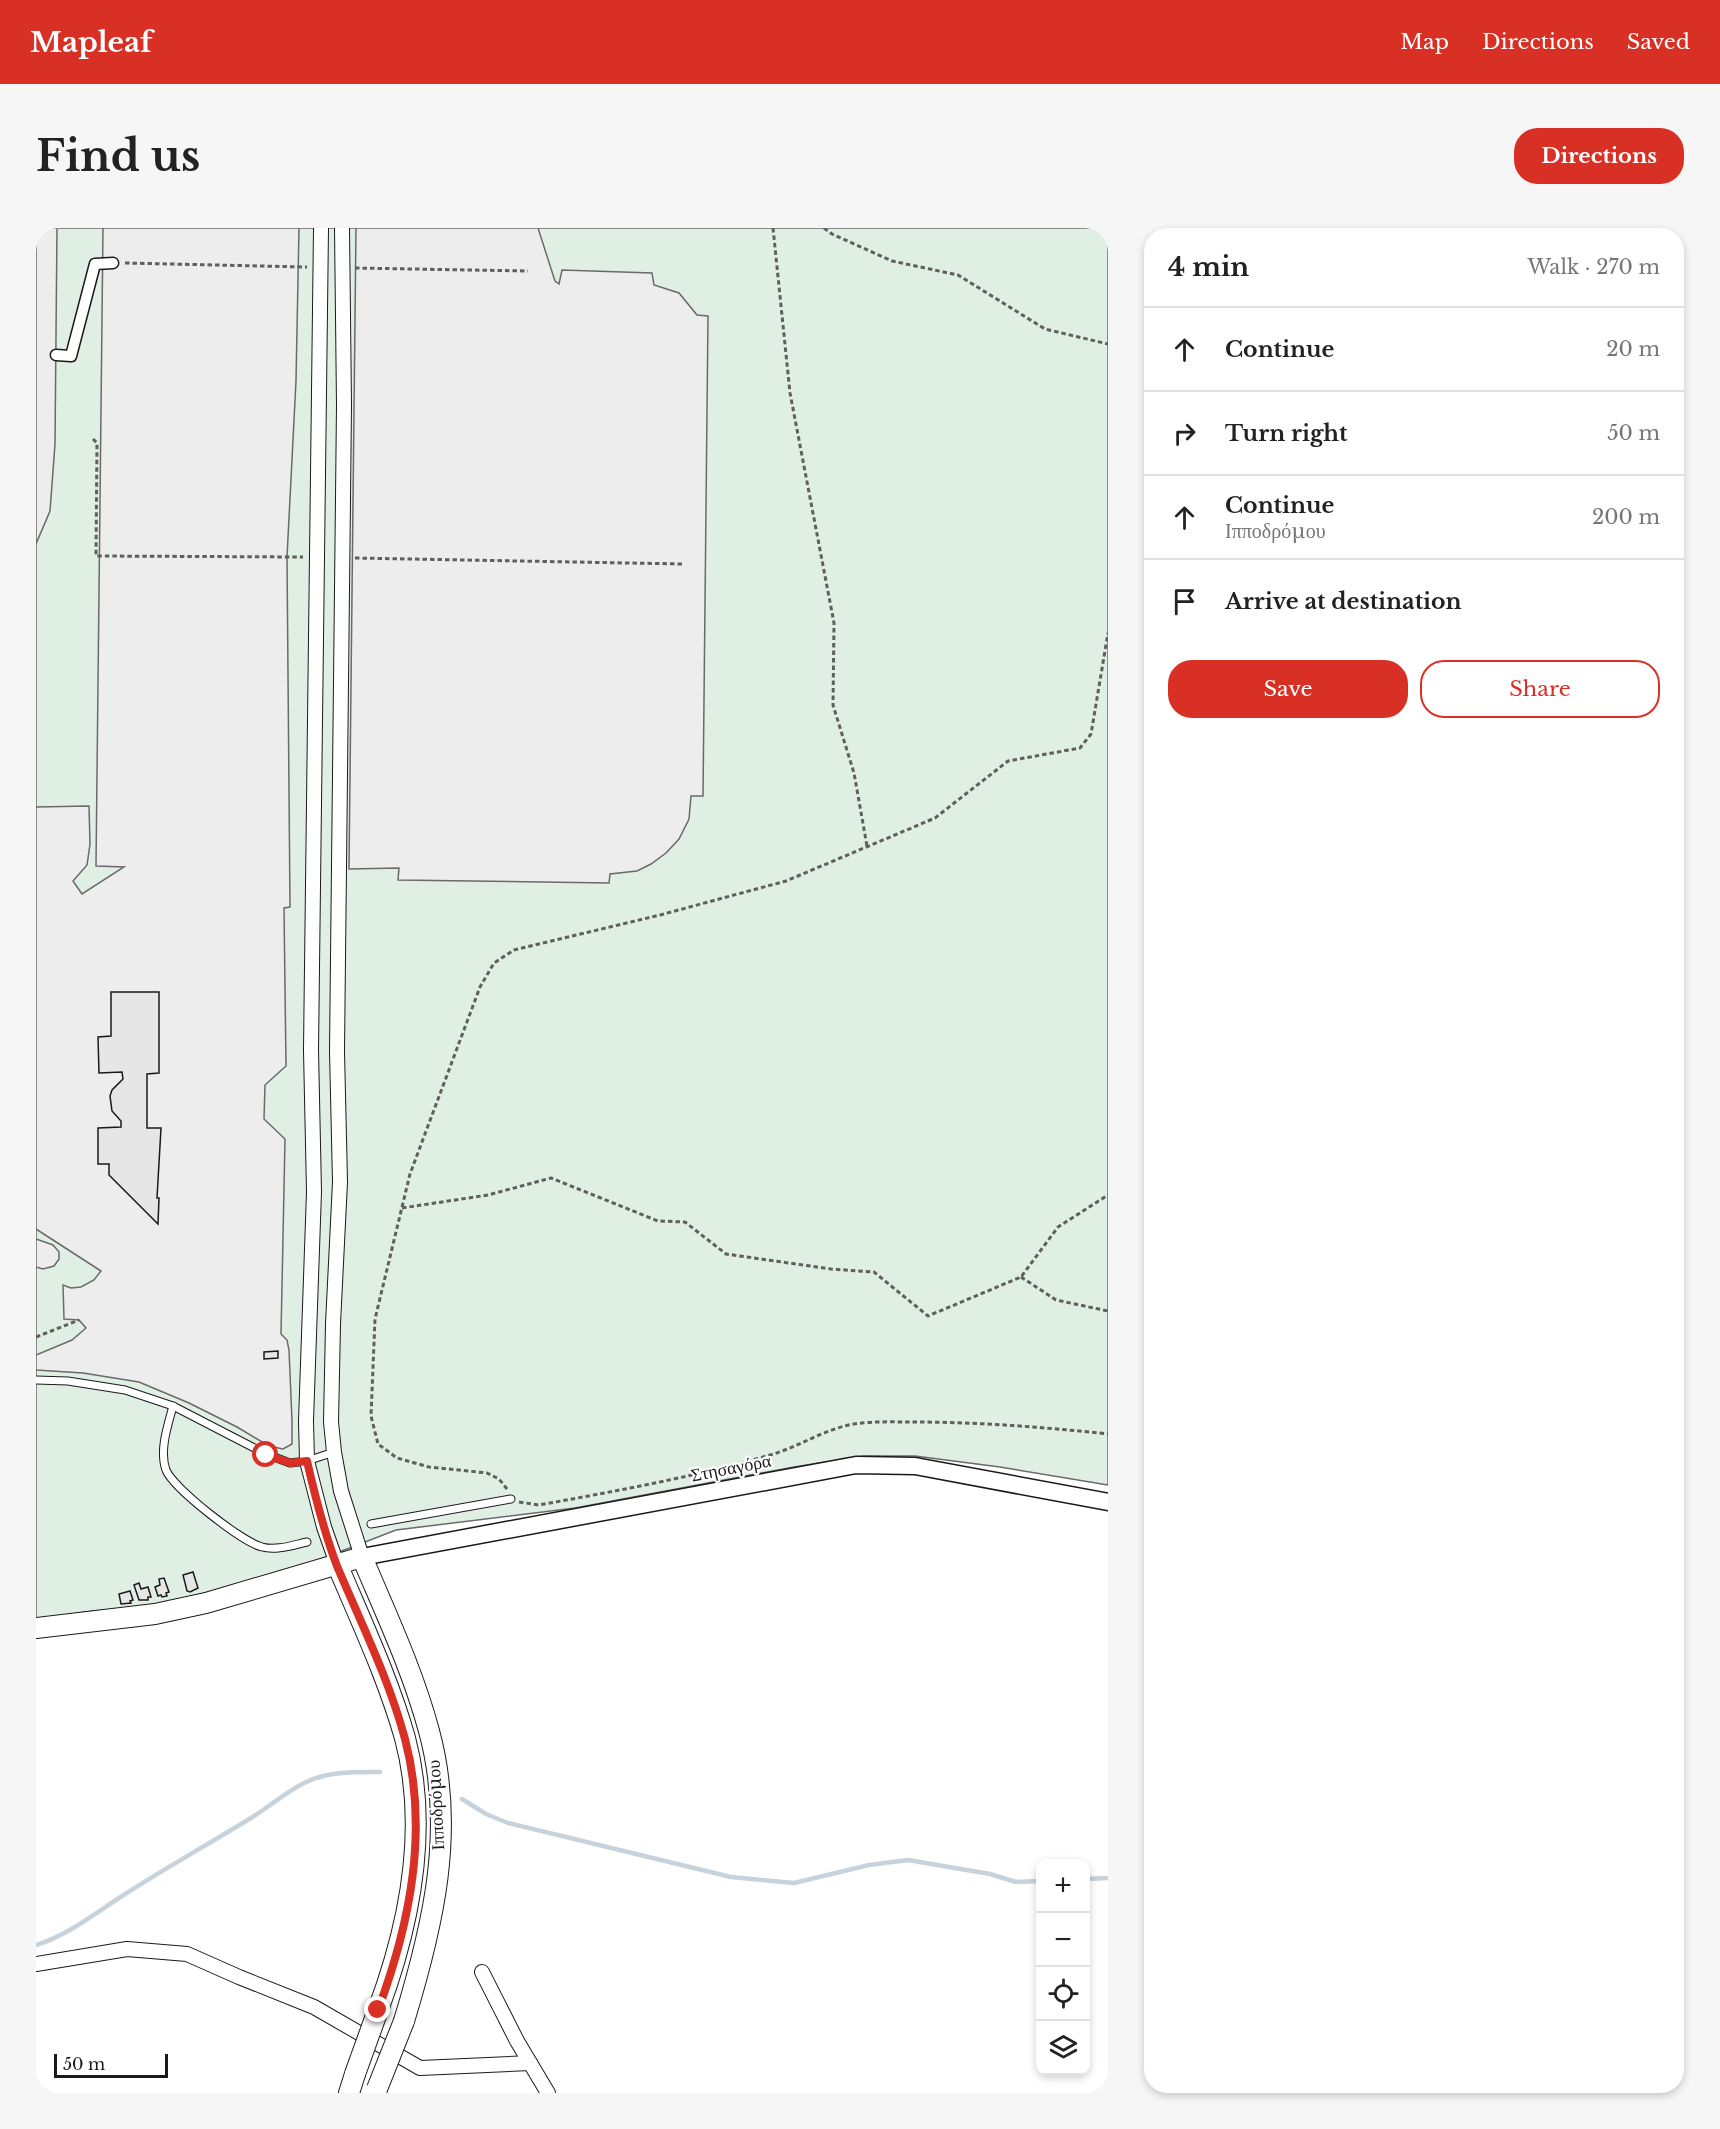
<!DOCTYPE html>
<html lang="en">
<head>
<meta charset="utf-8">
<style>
	body { margin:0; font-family:"Libre Baskerville",serif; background:#f6f6f6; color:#222 }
	.controls { position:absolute; right:18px; bottom:18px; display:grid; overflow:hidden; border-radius:12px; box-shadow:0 3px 9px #0003 }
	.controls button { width:54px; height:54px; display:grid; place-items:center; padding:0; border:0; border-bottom:2px solid #e0e0e0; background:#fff; color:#222; font:30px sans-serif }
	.scale { position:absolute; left:18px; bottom:15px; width:114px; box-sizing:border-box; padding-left:6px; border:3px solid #1a1a1a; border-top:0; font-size:16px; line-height:21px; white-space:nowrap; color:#1a1a1a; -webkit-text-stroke:4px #fff; paint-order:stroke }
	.stop { position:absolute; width:18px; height:18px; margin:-14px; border:4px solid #d93025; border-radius:50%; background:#fff }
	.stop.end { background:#d93025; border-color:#fff; box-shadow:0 2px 6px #0008 }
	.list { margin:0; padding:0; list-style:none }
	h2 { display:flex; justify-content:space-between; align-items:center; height:78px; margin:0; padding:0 24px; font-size:26px }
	h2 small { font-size:20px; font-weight:400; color:#767676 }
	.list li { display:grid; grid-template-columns:39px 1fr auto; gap:18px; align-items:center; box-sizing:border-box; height:84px; padding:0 24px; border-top:2px solid #e0e0e0 }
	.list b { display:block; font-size:22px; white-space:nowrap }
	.list p { margin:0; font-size:20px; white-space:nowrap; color:#767676 }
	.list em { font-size:20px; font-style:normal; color:#767676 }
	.actions { display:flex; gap:12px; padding:18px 24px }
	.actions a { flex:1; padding:14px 0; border:2px solid #d93025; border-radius:24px; text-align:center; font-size:21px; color:#d93025 }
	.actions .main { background:#d93025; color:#fff }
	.icon { flex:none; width:33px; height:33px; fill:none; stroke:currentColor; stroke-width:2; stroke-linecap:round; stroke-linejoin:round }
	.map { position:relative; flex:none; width:1072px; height:1865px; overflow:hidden; border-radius:24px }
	header { display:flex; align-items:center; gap:36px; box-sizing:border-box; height:84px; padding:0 30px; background:#d93025; color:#fff }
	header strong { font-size:28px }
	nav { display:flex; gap:33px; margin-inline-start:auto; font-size:21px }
	.intro { display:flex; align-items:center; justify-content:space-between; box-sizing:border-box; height:144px; padding:0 36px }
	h1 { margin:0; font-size:42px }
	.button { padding:15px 27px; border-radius:24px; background:#d93025; color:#fff; font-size:21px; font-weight:700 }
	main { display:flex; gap:36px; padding:0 36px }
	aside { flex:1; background:#fff; border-radius:24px; box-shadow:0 3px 9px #0003 }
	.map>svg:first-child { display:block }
	.green { fill:#e0efe3; stroke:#6a6a6a; stroke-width:1.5 }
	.parking { fill:#ededed; stroke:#6a6a6a; stroke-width:1.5 }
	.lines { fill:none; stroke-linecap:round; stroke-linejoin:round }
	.stream { stroke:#c6d2dc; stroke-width:4.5 }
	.building { fill:#e6e6e6; stroke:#1a1a1a; stroke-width:1.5 }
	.service-casing { stroke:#1a1a1a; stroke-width:9 }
	.pedestrian-casing { stroke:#1a1a1a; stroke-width:13 }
	.minor-casing { stroke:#1a1a1a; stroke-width:16 }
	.tertiary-casing { stroke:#1a1a1a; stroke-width:19 }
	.secondary-casing { stroke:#1a1a1a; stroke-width:22 }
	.path { stroke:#5f5f5f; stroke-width:3; stroke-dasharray:4.5 3; stroke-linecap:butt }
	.service { stroke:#fff; stroke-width:7 }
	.pedestrian { stroke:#fff; stroke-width:10 }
	.minor { stroke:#fff; stroke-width:14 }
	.tertiary { stroke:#fff; stroke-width:16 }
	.secondary { stroke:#fff; stroke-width:20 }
	.secondary-bridge-casing { stroke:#1a1a1a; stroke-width:22; stroke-linecap:butt }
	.secondary-bridge { stroke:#fff; stroke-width:20 }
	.route { stroke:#d93025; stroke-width:8 }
	.labels { text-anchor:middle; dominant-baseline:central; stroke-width:4.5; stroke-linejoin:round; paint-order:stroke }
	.street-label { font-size:18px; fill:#1a1a1a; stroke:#fff }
</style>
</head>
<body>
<header>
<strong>Mapleaf</strong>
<nav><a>Map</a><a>Directions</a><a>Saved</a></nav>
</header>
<div class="intro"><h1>Find us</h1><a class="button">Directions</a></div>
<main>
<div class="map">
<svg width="1072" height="1865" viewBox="0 0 1072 1865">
	<rect width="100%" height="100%" fill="#fff"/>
	<!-- green -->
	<polygon class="green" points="0,0 1072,0 1072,1257 964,1239 879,1228 828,1228 758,1239 539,1280 360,1302 249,1345 125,1378 57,1383 0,1391"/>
	<!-- parking -->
	<g class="parking">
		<polygon points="0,0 21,0 19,216 14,283 0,316"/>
		<polygon points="67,0 263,0 260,153 251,329 254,679 248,680 250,838 229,857 228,891 249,911 245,1106 251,1112 253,1122 256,1193 256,1216 247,1221 233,1218 201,1199 153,1175 103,1154 47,1145 0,1142 0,1127 36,1112 50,1100 43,1092 28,1091 27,1057 35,1060 45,1059 58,1052 65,1043 0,1001 0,579 53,578 54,616 51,637 37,653 46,666 88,639 60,638"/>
		<polygon points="320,0 502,0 519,53 523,56 526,42 616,45 618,57 643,65 661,87 672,88 667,568 655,568 653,591 643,611 630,625 615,636 601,643 574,646 573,655 362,652 363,640 313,641"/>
		<polygon points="0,1011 17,1017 23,1024 23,1031 18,1038 7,1041 0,1039"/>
	</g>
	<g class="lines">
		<!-- stream -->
		<g class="stream">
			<polyline points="426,1571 450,1586 472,1595 695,1649 758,1655 833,1637 872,1632 954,1646 980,1654 1005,1653"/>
			<polyline points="1050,1651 1072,1650"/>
			<path d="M0,1717C30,1708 57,1687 83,1670C126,1642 171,1617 215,1590C233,1579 250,1564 268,1555C292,1543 319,1544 344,1544"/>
		</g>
	</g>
	<!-- building -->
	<g class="building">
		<polygon points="75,764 123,764 123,845 111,846 111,900 125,900 121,970 123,970 122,996 73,947 73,936 62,936 62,900 85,899 85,893 76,883 74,868 76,862 87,851 86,844 63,845 62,809 75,808"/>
		<polygon points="242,1123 242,1130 228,1131 228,1124"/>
		<polygon points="157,1344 162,1360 154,1364 151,1363 147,1347"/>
		<polygon points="128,1350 133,1364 130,1365 131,1368 126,1369 125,1367 122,1368 119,1359 124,1357 123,1351"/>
		<polygon points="103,1355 105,1361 112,1359 115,1369 112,1369 112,1372 103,1372 98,1357"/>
		<polygon points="94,1363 97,1372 94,1373 95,1375 85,1376 83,1366"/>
	</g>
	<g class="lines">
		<!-- service casing -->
		<g class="service-casing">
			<g id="service">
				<polyline points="0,1152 32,1153 89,1162 137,1178 230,1226 254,1235 271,1233 298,1224"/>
				<path d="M137,1178C132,1197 123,1222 130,1242C137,1260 206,1314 226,1319C240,1323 257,1317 271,1314"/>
				<polyline points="335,1296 475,1271"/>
			</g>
		</g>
		<!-- pedestrian casing -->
		<g class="pedestrian-casing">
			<polyline id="pedestrian" points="20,127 35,128 59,36 77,35"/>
		</g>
		<!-- minor casing -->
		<g class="minor-casing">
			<g id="minor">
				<polyline points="285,0 275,822 278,964 270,1193 271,1233 288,1299 301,1336"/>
				<polyline points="306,0 308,177 301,823 304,954 297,1096 295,1194 298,1224 305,1263 326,1329"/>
				<polyline points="0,1736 91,1721 151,1726 203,1749 278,1779 384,1840 494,1835"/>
				<polyline points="446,1744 481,1813 512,1865"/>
			</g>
		</g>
		<!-- tertiary casing -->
		<g class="tertiary-casing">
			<polyline id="tertiary" points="326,1329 820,1237 879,1238 1072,1274"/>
		</g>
		<!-- secondary casing -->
		<g class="secondary-casing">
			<g id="secondary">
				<path d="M301,1336C325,1393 352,1450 369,1510C393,1600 374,1696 342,1782"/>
				<path d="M0,1400L119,1386L170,1375L326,1329C350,1386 377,1443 393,1503C420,1602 397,1698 368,1793"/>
				<polyline points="313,1865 319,1846"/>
			</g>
		</g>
		<!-- path -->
		<g class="path">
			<polyline points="737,0 754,165 798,395 797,477 818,545 831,618"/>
			<polyline points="788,0 796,6 856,33 922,47 1009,101 1072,116"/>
			<polyline points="1069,0 1072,1"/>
			<polyline points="89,35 271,39"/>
			<polyline points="319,40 492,43"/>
			<polyline points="57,211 61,215 60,328 267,329"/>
			<polyline points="319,330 647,336"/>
			<polyline points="366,980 452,967 515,950 622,993 649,994 690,1026 795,1041 838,1044 892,1088 985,1049 1022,999 1072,967"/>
			<polyline points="985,1049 1020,1072 1072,1083"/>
			<polyline points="0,1109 43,1092"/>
			<polyline points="471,1261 463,1251 451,1245 393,1239 361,1230 342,1216 335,1188 339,1091 374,946 444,759 458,735 478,722 624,687 750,653 899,590 972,533 1044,520 1055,506 1072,405"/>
			<path d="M483,1274L503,1277C580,1263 658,1249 734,1227C763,1219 788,1201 818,1196C837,1193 858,1194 877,1194C942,1194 1007,1199 1072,1206"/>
		</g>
		<!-- service -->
		<use href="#service" class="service"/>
		<!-- pedestrian -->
		<use href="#pedestrian" class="pedestrian"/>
		<!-- minor -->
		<use href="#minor" class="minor"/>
		<!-- tertiary -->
		<use href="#tertiary" class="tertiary"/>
		<!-- secondary -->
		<use href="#secondary" class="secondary"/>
		<!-- secondary-bridge casing -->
		<g class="secondary-bridge-casing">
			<g id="secondary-bridge">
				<polyline points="319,1846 342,1782"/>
				<polyline points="341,1861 368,1793"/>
			</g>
		</g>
		<!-- secondary-bridge -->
		<use href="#secondary-bridge" class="secondary-bridge"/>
	</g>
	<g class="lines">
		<!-- route -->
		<path class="route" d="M230,1227L255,1235L271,1233C279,1268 288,1304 301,1338C325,1395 353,1451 369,1511C393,1602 374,1696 342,1782"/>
	</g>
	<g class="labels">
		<!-- street labels -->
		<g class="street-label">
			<text transform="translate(695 1240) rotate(-11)">Στησαγόρα</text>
			<text transform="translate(400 1577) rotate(-93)">Ιπποδρόμου</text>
		</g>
	</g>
</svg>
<div class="controls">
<button>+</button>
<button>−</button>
<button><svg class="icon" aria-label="locate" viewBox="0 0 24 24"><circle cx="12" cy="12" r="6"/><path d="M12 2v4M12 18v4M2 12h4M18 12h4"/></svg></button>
<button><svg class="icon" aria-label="layers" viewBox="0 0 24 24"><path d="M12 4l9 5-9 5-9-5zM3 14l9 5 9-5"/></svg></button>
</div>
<div class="scale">50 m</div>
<div class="stop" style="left:230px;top:1227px"></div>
<div class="stop end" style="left:342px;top:1782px"></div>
</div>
<aside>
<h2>4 min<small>Walk · 270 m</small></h2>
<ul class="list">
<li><svg class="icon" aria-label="ahead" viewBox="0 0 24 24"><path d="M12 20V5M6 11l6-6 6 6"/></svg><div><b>Continue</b></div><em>20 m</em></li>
<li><svg class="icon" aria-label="right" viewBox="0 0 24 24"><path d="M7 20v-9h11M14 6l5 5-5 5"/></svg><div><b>Turn right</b></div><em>50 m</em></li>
<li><svg class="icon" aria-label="ahead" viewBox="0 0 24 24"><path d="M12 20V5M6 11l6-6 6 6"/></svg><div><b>Continue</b><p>Ιπποδρόμου</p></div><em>200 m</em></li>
<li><svg class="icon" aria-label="arrive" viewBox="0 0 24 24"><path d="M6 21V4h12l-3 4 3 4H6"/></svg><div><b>Arrive at destination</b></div></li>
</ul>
<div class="actions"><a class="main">Save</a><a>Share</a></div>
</aside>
</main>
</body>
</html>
